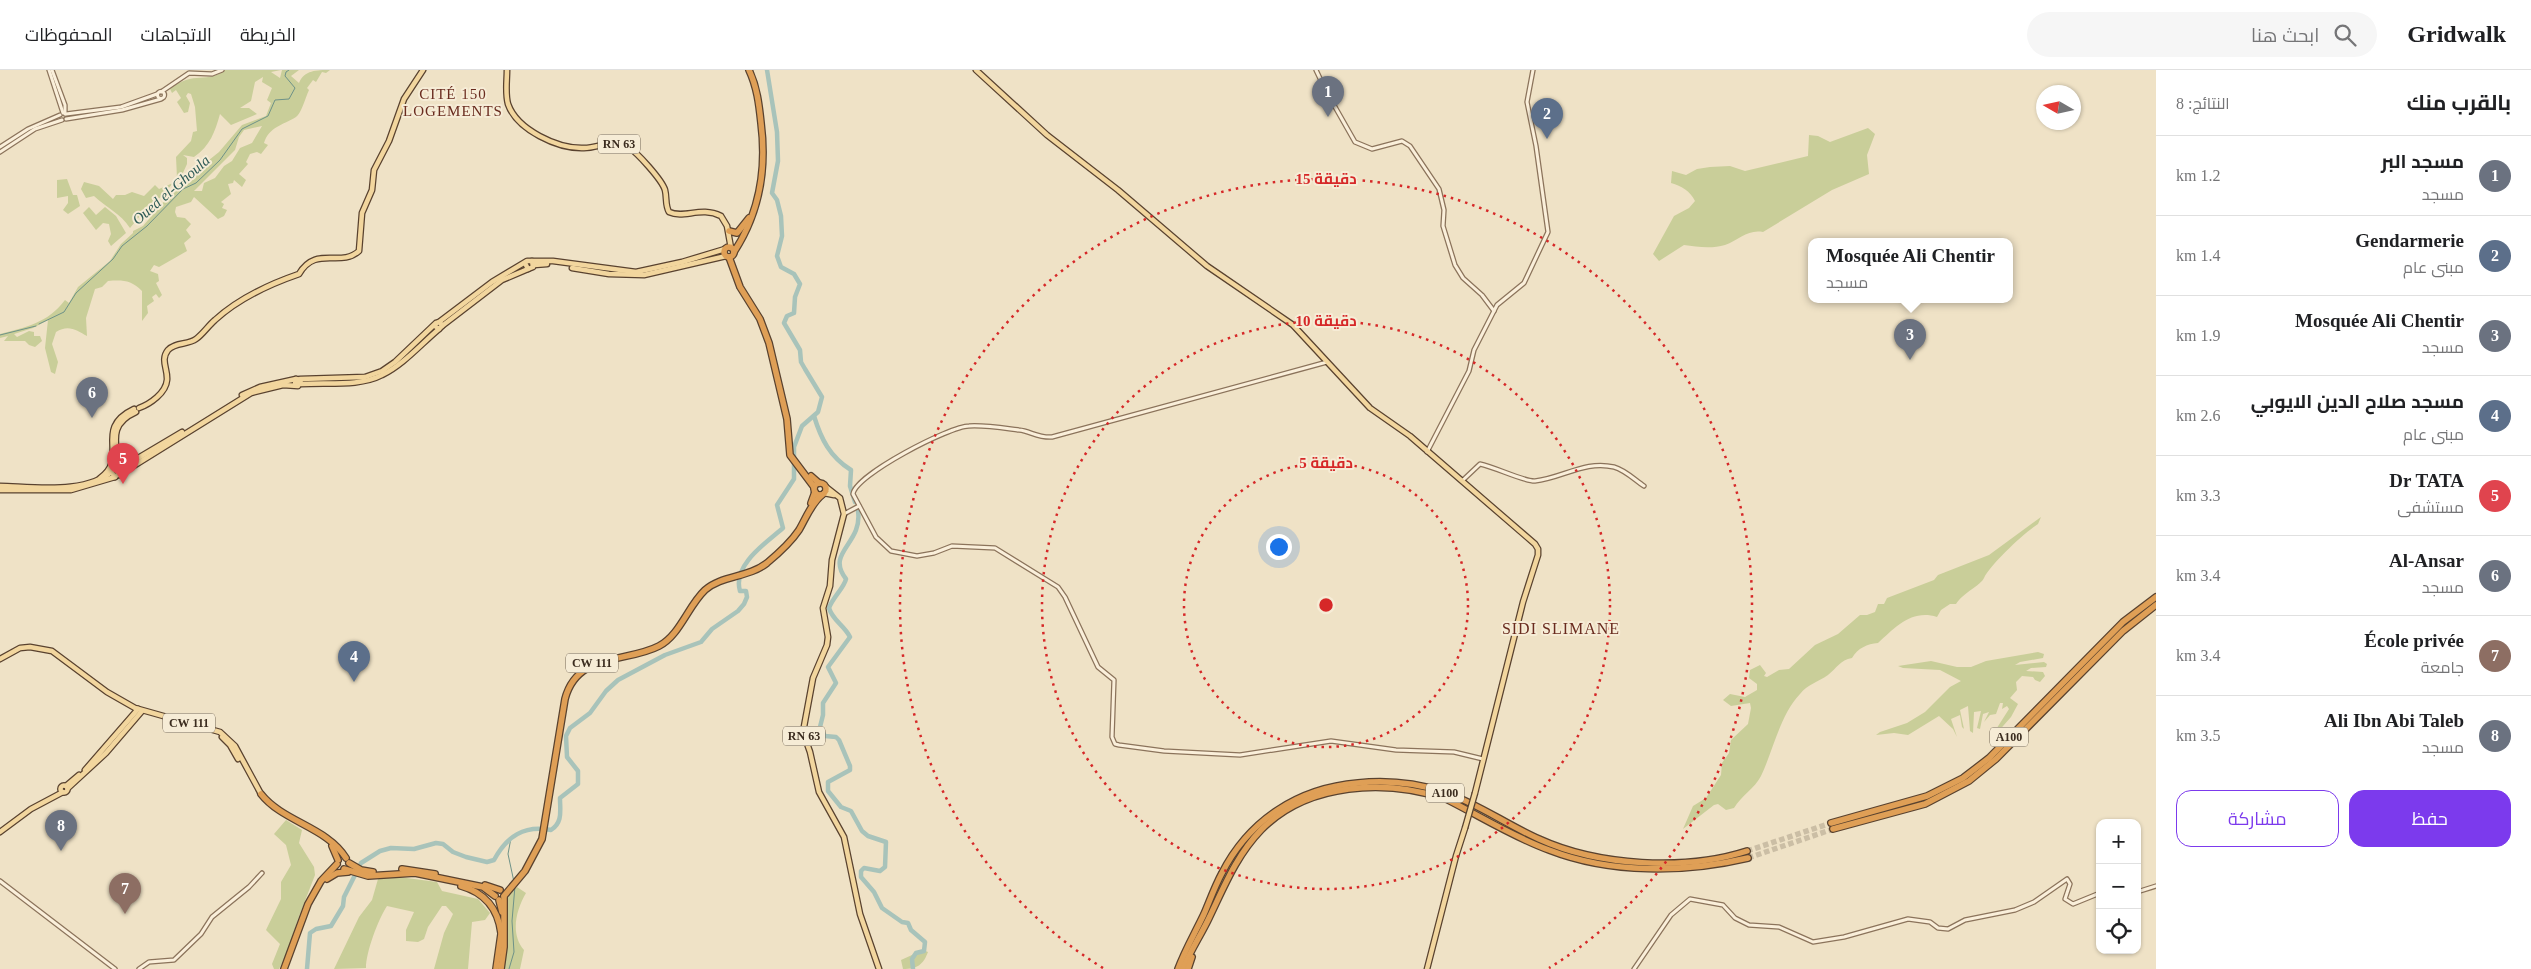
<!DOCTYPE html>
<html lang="ar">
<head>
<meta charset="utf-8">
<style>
	body { margin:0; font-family:"Times New Roman",Cairo,serif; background:#f6f6f6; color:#202124; direction:rtl }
	.controls { position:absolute; right:15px; bottom:15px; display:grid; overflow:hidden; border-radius:10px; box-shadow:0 1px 4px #0004 }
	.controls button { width:45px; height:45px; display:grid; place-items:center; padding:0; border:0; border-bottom:1px solid #e0e0e0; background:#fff; color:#202124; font:25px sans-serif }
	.compass { position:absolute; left:2036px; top:15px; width:45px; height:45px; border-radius:50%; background:#fff; box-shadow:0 1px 4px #0004; rotate:279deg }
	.you { position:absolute; left:1278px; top:476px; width:18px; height:18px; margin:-12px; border:4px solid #fff; border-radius:50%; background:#1a73e8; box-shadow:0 0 0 8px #1a73e833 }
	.badge { display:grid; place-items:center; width:32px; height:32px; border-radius:50%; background:#7c3aed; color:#fff; font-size:16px; font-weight:700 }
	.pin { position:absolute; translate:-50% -41px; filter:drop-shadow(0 1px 2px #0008) }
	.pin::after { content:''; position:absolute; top:26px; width:18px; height:15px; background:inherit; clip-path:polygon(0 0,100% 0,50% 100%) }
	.popup { position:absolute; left:1808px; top:168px; width:205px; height:65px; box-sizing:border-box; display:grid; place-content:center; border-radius:10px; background:#fff; filter:drop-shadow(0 1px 4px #0005); font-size:16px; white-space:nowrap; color:#757577 }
	.popup b { font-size:19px; color:#202124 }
	.popup::after { content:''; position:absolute; left:50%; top:100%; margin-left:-10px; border:10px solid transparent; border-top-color:#fff }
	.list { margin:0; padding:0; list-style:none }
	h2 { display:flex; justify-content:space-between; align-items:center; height:65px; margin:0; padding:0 20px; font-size:21px }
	h2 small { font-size:16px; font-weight:400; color:#757577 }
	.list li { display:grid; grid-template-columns:32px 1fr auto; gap:15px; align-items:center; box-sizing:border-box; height:80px; padding:0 20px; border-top:1px solid #e0e0e0 }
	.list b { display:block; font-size:19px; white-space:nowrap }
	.list p { margin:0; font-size:16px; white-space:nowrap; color:#757577 }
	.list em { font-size:16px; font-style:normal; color:#757577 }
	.actions { display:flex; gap:10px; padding:15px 20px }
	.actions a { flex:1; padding:11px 0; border:1px solid #7c3aed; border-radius:15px; text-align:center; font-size:18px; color:#7c3aed }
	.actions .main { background:#7c3aed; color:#fff }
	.icon { flex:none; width:28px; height:28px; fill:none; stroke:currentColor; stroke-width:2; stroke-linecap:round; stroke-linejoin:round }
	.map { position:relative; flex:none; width:2156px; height:899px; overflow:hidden; direction:ltr }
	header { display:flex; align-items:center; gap:30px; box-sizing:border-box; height:70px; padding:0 25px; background:#fff; border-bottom:1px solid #e0e0e0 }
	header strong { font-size:24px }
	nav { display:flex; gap:28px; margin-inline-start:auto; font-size:18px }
	.search { width:350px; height:45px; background:#f6f6f6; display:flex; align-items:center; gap:12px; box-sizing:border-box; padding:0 18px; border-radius:28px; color:#757577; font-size:19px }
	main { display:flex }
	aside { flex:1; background:#fff }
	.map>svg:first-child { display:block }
	.green { fill:#c9ce99; fill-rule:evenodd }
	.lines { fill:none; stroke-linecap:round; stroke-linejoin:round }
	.stream { stroke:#6e9288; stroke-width:1 }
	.river { stroke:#a8c3ba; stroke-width:4.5 }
	.highway-tunnel { stroke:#cbbea5; stroke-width:5.5; stroke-dasharray:5.5 3; stroke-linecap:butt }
	.minor-casing { stroke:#8b735b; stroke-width:5.5 }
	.major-casing { stroke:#59422f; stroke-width:7 }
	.highway-casing { stroke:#59422f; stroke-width:8 }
	.minor { stroke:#faefda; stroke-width:3 }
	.major { stroke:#f2d69e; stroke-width:4.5 }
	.highway { stroke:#df9f56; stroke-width:5.5 }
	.major-bridge-casing { stroke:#59422f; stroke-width:7; stroke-linecap:butt }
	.major-bridge { stroke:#f2d69e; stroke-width:4.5 }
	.ring { fill:none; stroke:#d62828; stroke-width:2.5; stroke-dasharray:2.5 5 }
	.labels { text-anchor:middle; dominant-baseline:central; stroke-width:4; stroke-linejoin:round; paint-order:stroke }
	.shield { fill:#f6ecd6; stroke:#736656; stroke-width:1 }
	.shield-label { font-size:12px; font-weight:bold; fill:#3b2c1f }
	.neighbourhood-label { font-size:15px; letter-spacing:1px; fill:#692b1e; stroke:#f6ecd6 }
	.water-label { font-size:15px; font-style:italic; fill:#2e5b57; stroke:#f6ecd6 }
	.quarter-label { font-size:16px; letter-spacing:1px; fill:#692b1e; stroke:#f6ecd6 }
	.centre { fill:#d62828; stroke:#f6ecd6; stroke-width:2.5 }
	.ring-label { font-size:15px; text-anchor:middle; font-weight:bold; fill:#d62828; stroke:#f6ecd6; stroke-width:4; stroke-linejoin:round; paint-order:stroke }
</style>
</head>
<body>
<header>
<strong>Gridwalk</strong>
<div class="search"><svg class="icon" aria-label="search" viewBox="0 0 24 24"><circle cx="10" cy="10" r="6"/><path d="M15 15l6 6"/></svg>ابحث هنا</div>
<nav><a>الخريطة</a><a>الاتجاهات</a><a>المحفوظات</a></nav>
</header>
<main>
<aside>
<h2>بالقرب منك<small>النتائج: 8</small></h2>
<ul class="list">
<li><span class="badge" style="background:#6b7280">1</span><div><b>مسجد البر</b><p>مسجد</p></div><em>1.2 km</em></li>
<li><span class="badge" style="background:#5c6f8a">2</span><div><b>Gendarmerie</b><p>مبنى عام</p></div><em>1.4 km</em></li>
<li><span class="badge" style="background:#6b7280">3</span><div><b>Mosquée Ali Chentir</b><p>مسجد</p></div><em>1.9 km</em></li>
<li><span class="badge" style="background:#5c6f8a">4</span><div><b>مسجد صلاح الدين الايوبي</b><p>مبنى عام</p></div><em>2.6 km</em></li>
<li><span class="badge" style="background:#e0444e">5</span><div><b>Dr TATA</b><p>مستشفى</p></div><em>3.3 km</em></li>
<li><span class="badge" style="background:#6b7280">6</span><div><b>Al-Ansar</b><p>مسجد</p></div><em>3.4 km</em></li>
<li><span class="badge" style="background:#8d6e63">7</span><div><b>École privée</b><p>جامعة</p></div><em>3.4 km</em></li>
<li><span class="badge" style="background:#6b7280">8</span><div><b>Ali Ibn Abi Taleb</b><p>مسجد</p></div><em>3.5 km</em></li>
</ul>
<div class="actions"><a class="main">حفظ</a><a>مشاركة</a></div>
</aside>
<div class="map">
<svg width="2156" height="899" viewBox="0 0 2156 899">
	<rect width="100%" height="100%" fill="#efe2c6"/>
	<!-- green -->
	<g class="green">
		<path d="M225,0H281L271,2L280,8L282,0H299L291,6L299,13C304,0 317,0 330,0L326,3L322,2L316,12L313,10L307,18L309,20C305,29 301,44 296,47C283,55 269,57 264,73L268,75L261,84L257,82L250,84L246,92L248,94L239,104L246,110L242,117L234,110L233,113L228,114L231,124L221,132L224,134L222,138L227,140L224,146L218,149L194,127L191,132L176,137L175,142L177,147L185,148L191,154L186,160L191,167L184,173L187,181L159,197L154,195L150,201L158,204L159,211L156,213L162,225L159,228L156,224L152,227L154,231L147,236L148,243L142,251V221C131,210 123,210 108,211L102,217L95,219L86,248L87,266C77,260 68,254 56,262L52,274L58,292L55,304L51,302L45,278L48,250L33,258L14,264L17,267L29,261L34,262V266H40L42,271L35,277L29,275L25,271H4L8,266L0,268V264C26,257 48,253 65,230L69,233L78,217L110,191L121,174L133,163V161L143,156L178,115L219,82L242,55L266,46L271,33L267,30L272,18L262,12L263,7L255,12L251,31L240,38H249L257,44L231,55L220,44C215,62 210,76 194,87L183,85L187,88V94L182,105L177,108L176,87L191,71L193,62L197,61L195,37L191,24L188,23L186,26L190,33L188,42L184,43L177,32L181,28L176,20L172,23L170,19C193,0 209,14 225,0ZM262,56L252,73L240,78L232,91L224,96L215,108L204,113L202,121H194L235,80L239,67L244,60Z"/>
		<path d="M1868,58L1875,64L1867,85L1869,104L1832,120L1763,162C1748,159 1739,170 1725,175C1712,179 1697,177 1684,175L1659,191L1653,184L1674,146L1689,138L1695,131C1690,121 1682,116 1671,113L1672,101L1686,105L1697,99L1710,97L1730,96L1745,101L1808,86L1809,65L1818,66L1830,72Z"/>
		<polygon points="67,109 73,125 77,125 80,136 68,144 63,140 68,133 68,126 57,128 57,110"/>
		<path d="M84,112L99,116L113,129L116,125H125L132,122L144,126L155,115L159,119L173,113L161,127L149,135L130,158C120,143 107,138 94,126L86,128L81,119Z"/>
		<polygon points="89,137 96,145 105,137 116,146 126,163 111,176 108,171 111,164 109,154 103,153 96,160 83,143"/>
		<path d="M2041,447L2038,454C2023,464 1991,494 1984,508C1981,515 1963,523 1956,534H1950L1941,540L1937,547C1911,539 1895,558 1878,573C1867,574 1858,578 1852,588C1840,590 1837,598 1828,605C1818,612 1808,614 1800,624C1780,645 1773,681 1761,706C1755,718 1741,726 1734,738L1726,740L1718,734L1714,735L1683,759L1693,736L1706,728L1721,705L1722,693L1729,683L1731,670L1748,654L1751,638L1750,633L1731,636L1723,630L1730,624L1745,627L1757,620V614L1749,608L1750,600L1760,595L1766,603L1764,606L1767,607L1779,600L1789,599L1815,575L1838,564L1860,545H1867L1875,542L1878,534H1884L1887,528L1934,510L1938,505L1989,485Z"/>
		<polygon points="2038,582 2044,584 2043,588 2020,592 2015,595 2044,592 2047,594 2046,597 2031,598 2026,601 2043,602 2045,606 2040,612 2035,610 2033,607 2022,606 2016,612 2017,620 2010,628 2018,634 2011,647 1996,664 1995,661 2009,639 2007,636 2002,639 2003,633 2000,633 1996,644 1990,645 1984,652 1989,642 1983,644 1980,659 1977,658 1981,641 1974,642 1973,663 1970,661 1968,636 1960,640 1964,659 1962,657 1960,645 1951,649 1957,667 1953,659 1939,646 1908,665 1894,663 1876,665 1880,662 1907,653 1925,642 1950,617 1961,611 1940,600 1903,598 1898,596 1931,591 1957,597 1971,597 1986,591"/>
		<polygon points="286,750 302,760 299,773 314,797 315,805 298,849 286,885 279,899 274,899 272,894 280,874 266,860 281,829 281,812 291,795 286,775 274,764"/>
		<path d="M399,807L437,812L442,821L478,829L490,843L485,850L472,852L468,899H434L444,863L453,844L446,836H442L428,857L424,869L418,872L406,871V860L414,842L387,836C378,850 366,882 366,898L334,899L359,847L372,830L378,809Z"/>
		<path d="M517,817L526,823C516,840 510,864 524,880L520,899H503L506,884L507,828Z"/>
		<path d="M923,880L928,882C923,895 917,899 903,899L901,890Z"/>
	</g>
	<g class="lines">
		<!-- stream -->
		<g class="stream">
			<polyline points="39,254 64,242 76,223 113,189 122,176 147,156 183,119 196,113 220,90 242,59 268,46 275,30 289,29 295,18 285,6 286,2 289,0"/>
			<polyline points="0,265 36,256"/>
			<polyline points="511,768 508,784 514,812"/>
			<polyline points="509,899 514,882 512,851 515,816"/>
		</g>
		<!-- river -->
		<g class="river">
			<path d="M814,346C821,369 830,387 851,400L850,416L855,432"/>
			<path d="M858,441C863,474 825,482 846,509C844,518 833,527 829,538C833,551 844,555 850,567L828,597L836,613L823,633V645L820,657L825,666L836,667L839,670L850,696V700L828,712V721L841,737L851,741L862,761L868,766L886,772L885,797L880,801L864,798L861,801V807L874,822L882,838L902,852L908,853L911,860L925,872L924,881L916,883L912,889L913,899"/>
			<path d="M307,899L310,863L316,859L331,856L343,836L344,827L361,793L380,781L391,778L414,779L436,773L443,774L453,782L466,787L487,792L494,790C507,766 524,755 551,760C563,752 560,741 560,728L578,714V701L567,687L566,666L570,658L590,643L606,621L618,610L665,585L701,572L712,559L738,541L744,534L747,527L746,521H740C732,495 767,472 783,458L777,435L794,409V377L802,356L818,342L822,327L805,299L801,292L800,280L784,253L787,246L794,243L795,227L800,214L794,204L781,197L777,186L782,166L781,146L777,130L772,123L778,91L777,62L767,0"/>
		</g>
		<!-- highway-tunnel -->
		<g class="highway-tunnel">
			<polyline points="1747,781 1831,753"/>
			<polyline points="1748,788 1833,759"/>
		</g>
		<!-- minor casing -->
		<g class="minor-casing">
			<g id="minor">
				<polyline points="49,0 63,43"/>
				<polyline points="52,0 65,35 65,44"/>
				<polyline points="1316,0 1326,21 1355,72 1372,79 1402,71 1410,76 1439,119 1444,140 1443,156 1455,195 1463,208 1482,225 1494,241"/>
				<circle cx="161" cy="25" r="3.5"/>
				<polyline points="161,22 189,3 212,4 222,0"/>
				<polyline points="66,44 121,37 157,24"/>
				<polyline points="66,49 122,40 161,29"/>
				<polyline points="0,77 28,59 60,45"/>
				<polyline points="0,82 35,59 62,50"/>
				<path d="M1327,292L1052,367C1038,368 1030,361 1019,360C1003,358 985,355 969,356C950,356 855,405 853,424L876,467L891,481L917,486L934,483L952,476L995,478L1058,517L1065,527L1098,597L1114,610L1112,667L1115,674L1119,675L1164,681L1240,685L1331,671L1396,680L1454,682L1483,689"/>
				<polyline points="1427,382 1469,301 1474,280 1497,235 1524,213 1548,162 1536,76 1527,32 1533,0"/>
				<path d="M1462,411L1480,394C1495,397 1525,412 1535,411C1563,408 1585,390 1614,397C1625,400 1635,410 1644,416"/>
				<polyline points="844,444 859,436"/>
				<polyline points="0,811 115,899"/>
				<polyline points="2137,822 2156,816"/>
				<polyline points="139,899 149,892 174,890 201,864 212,847 249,817 262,803"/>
				<polyline points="1634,899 1671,845 1690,829 1723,835 1735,848 1749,855 1779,857 1813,872 1844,867 1908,849 1930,852 1938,858 1948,859 1965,850 2015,840 2034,832 2067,809 2070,814 2065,829 2073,834 2100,823"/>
			</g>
		</g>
		<!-- major casing -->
		<g class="major-casing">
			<g id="major">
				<path d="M507,0C507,11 505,23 508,34C517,60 558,79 584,78C599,78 613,68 628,77C637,82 662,110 665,120C667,128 665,135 669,142C684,149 701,136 721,146L727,156L731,178"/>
				<polyline points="976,0 1047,65 1118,120 1207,196 1293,255 1370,338 1410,366 1535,474 1538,479 1538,485 1523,532 1475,723"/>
				<polyline points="532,191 553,191 636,202 682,192 725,179"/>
				<polyline points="534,195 547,194"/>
				<polyline points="572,198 609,204 644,205 726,186"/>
				<polyline points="439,252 492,212 527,191 532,191 533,197 528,199 525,193"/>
				<polyline points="442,256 502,210 528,199"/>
				<polyline points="300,309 365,307 382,301 395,292 436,253 440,252 442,256 439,259 435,256"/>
				<path d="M301,314C327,312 359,317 382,305C403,295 421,274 439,259"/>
				<polyline points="242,325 260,317 296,309"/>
				<path d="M139,338C150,334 166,323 167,310C168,299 160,290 168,280C175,272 188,275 196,269C203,264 208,256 215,250C238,229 270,214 299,204C316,175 340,198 359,181L362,143L372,120L374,100L389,71L404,29L423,0"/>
				<polyline points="118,400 182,362"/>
				<path d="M118,400C117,373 107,355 136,342"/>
				<polyline points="119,405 251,323 283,315 298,316 301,310 296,309 295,314"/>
				<path d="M100,408C130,387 92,359 134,339"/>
				<path d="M0,416C36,417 87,425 115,399L119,403L115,407L112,403"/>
				<polyline points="826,417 840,428 844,444 832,490 830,516 823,538 828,567 827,575 813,608 803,662 810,682 819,722 844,767 860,844 879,899"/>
				<polyline points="0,420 71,420 115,407"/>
				<polyline points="824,423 834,425"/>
				<polyline points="0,589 20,578 30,577 52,581 107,622 135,638 220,662 235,676 261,724"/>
				<polyline points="222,667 230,675 238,689"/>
				<polyline points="85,700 138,639"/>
				<circle cx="64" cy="719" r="3.5"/>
				<polyline points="66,716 79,705"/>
				<polyline points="68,718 106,683 142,641"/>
				<polyline points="0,762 31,739 63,722"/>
				<polyline points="1427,899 1456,786 1465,758"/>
			</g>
		</g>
		<!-- highway casing -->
		<g class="highway-casing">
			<g id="highway">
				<polyline points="729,161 737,163 749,148"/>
				<circle cx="729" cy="182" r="5"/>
				<path d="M734,182C760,142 767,100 761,53C759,34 757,17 749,0"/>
				<polyline points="729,187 740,217 760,249 769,273 787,349 790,385 814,417"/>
				<polyline points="811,406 819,413"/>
				<circle cx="820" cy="419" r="6"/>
				<polyline points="811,433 815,422"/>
				<path d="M261,724C283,752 327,757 346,788"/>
				<polyline points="1831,753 1927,726 1963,708 1989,688 2123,552 2156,527"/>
				<polyline points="1833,759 1925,734 1969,711 1996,689 2123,561 2156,535"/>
				<polyline points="332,776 338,790"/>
				<polyline points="349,793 361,800 373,802"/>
				<polyline points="344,799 368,806 415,803 483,817 495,826"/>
				<polyline points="402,799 435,804"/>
				<polyline points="327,809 337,803 348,802"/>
				<polyline points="485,815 500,820"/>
				<path d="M461,816C486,823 498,839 501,863"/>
				<path d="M504,826L525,801L542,769L565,629C577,582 627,593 659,576C680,565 688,536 705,520C722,505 748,508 767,493C779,483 791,472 799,460C806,448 811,434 822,425"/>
				<polyline points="499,830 502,842"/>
				<polyline points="284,899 308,834 321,811 337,794"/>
				<polyline points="496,899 501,864"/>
				<polyline points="501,899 504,877 504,827"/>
				<path d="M1178,899C1185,880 1195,863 1204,844C1210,830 1215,816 1222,803C1249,750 1298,718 1358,713C1387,710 1416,713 1444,722C1477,733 1507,755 1539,769C1598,796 1685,801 1747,781"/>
				<path d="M1183,899C1190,881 1201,865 1209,848C1224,817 1236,786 1261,760C1308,712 1386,709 1446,729C1480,746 1513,767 1549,780C1611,804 1684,803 1748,788"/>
				<polyline points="1188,899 1192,887"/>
			</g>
		</g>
		<!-- minor -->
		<use href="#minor" class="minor"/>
		<!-- major -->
		<use href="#major" class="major"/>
		<!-- highway -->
		<use href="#highway" class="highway"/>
		<!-- major-bridge casing -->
		<g class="major-bridge-casing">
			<polyline id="major-bridge" points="1465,758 1475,723"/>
		</g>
		<!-- major-bridge -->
		<use href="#major-bridge" class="major-bridge"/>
	</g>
	<!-- distance rings -->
	<g class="ring">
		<circle cx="1326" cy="535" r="142"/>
		<circle cx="1326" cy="535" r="284"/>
		<path d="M1103 898A426 426 0 1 1 1549 898"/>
	</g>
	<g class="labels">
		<!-- shield labels -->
		<g class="shield">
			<rect x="598" y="64.5" width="42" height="19" rx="4"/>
			<rect x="566" y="583.5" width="52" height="19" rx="4"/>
			<rect x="163" y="643.5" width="52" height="19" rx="4"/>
			<rect x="783" y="656.5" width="42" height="19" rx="4"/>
			<rect x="1990" y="657.5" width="38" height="19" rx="4"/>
			<rect x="1426" y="713.5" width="38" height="19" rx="4"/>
		</g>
		<g class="shield-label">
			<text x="619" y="74">RN 63</text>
			<text x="592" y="593">CW 111</text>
			<text x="189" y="653">CW 111</text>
			<text x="804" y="666">RN 63</text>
			<text x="2009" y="667">A100</text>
			<text x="1445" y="723">A100</text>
		</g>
		<!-- neighbourhood labels -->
		<g class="neighbourhood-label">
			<text x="453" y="24">CITÉ 150<tspan x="453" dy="17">LOGEMENTS</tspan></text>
		</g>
		<!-- water labels -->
		<g class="water-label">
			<text transform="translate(171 120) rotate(-41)">Oued el-Ghoula</text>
		</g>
		<!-- quarter labels -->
		<g class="quarter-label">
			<text x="1561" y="558">SIDI SLIMANE</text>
		</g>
	</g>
	<circle cx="1326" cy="535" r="8" class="centre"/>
	<g class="ring-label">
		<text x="1326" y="114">15 دقيقة</text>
		<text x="1326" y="256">10 دقيقة</text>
		<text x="1326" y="398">5 دقيقة</text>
	</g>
</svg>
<div class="controls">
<button>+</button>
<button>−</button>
<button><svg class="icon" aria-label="locate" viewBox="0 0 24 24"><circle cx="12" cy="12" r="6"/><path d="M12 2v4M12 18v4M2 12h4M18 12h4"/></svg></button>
</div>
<svg class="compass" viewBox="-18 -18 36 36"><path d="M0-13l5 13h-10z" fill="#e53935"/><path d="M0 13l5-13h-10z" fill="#757577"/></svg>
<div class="you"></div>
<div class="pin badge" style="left:1328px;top:47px;background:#6b7280">1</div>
<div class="pin badge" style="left:1547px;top:69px;background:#5c6f8a">2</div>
<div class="pin badge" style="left:1910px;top:290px;background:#6b7280">3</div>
<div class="popup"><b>Mosquée Ali Chentir</b>مسجد</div>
<div class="pin badge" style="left:354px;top:612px;background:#5c6f8a">4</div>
<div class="pin badge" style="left:123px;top:414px;background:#e0444e">5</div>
<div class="pin badge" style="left:92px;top:348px;background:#6b7280">6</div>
<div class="pin badge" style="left:125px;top:844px;background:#8d6e63">7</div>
<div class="pin badge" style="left:61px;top:781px;background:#6b7280">8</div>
</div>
</main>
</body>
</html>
